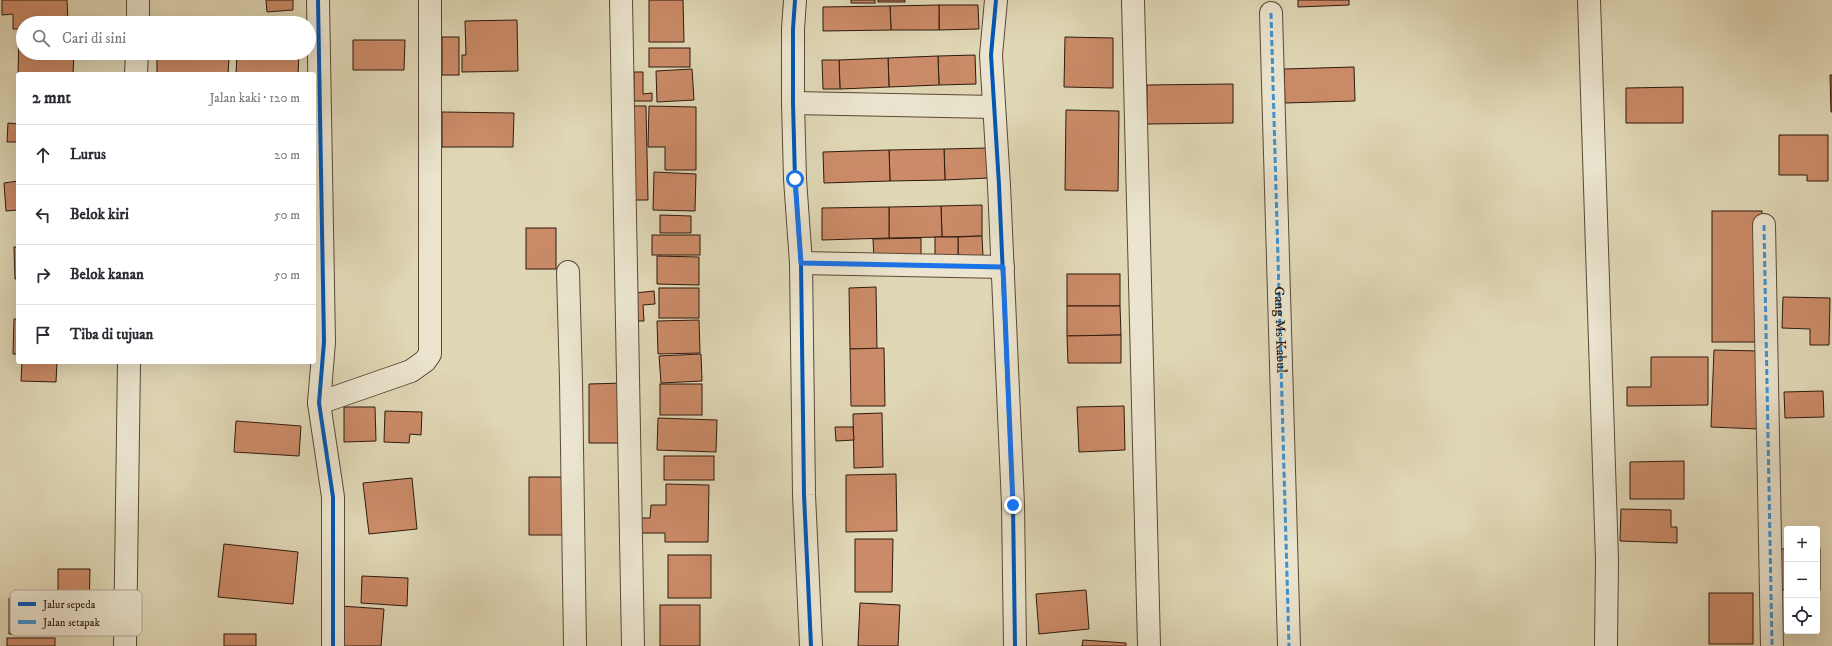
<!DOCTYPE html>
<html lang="id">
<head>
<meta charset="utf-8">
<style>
	body { margin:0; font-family:"IM FELL DW Pica",serif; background:#f2f2f3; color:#2b2b33 }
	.controls { position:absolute; right:12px; bottom:12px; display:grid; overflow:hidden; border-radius:4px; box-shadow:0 4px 16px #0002 }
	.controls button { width:36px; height:36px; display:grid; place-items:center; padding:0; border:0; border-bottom:1px solid #e1e1e2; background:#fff; color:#2b2b33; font:20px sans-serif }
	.stop { position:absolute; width:12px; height:12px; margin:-9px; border:3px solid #1a73e8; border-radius:50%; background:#fff }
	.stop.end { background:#1a73e8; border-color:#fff; box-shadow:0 1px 4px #0008 }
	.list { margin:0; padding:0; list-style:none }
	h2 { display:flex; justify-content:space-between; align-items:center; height:52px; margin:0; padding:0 16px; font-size:17px }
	h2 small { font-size:13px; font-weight:400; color:#7c7c81 }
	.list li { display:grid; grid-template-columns:26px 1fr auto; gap:12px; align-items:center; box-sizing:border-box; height:60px; padding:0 16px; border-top:1px solid #e1e1e2 }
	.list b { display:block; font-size:15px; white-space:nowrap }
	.list em { font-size:13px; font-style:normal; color:#7c7c81 }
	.icon { flex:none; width:22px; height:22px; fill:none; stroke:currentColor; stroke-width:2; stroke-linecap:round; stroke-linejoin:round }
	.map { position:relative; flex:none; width:1832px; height:646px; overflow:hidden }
	.search { position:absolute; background:#fff; box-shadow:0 4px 16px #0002; left:16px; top:16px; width:300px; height:44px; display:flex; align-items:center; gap:10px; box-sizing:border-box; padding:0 14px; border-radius:22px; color:#7c7c81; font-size:15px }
	.panel { position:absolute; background:#fff; box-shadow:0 4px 16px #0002; left:16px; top:72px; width:300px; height:292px; border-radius:4px }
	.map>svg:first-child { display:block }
	.building { fill:#cb8b68; stroke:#2d190d }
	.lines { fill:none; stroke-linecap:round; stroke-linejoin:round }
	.minor-casing { stroke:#5a4837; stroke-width:24 }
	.minor { stroke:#ebe5cf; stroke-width:22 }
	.quiet { stroke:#3c93d2; stroke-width:3; stroke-dasharray:6 3; stroke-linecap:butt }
	.cycleway-casing { stroke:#ebe5cf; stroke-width:6 }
	.cycleway { stroke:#0057b8; stroke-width:4 }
	.route { stroke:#1a73e8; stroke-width:5 }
	.labels { text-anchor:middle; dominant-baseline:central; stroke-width:3; stroke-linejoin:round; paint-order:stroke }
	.street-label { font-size:14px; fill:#2d190d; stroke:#ebe5cf }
	.key { fill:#ebe5cf; stroke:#b2a895; stroke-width:1 }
	.key-label { font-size:11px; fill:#2d190d }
</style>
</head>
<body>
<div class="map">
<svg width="1832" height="646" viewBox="0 0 1832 646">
	<rect width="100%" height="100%" fill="#e0d7b5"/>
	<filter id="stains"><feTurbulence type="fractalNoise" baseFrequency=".005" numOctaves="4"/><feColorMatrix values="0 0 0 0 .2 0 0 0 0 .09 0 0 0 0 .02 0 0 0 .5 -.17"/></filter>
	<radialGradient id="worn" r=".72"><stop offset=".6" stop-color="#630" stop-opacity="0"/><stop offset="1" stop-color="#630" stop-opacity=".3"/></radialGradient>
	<!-- building -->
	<g class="building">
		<polygon points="2,0 67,0 68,23 23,23 23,29 13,29 13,14 2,15"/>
		<polygon points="266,0 293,0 293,10 267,12"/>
		<polygon points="649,0 683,0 684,42 649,42"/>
		<rect x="851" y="0" width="24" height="3"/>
		<rect x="878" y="0" width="27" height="2"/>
		<polygon points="1298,0 1349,0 1349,5 1298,7"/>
		<polygon points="939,5 978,5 979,29 939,30"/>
		<polygon points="939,5 939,30 891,30 890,6"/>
		<polygon points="890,6 891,30 823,31 823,7"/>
		<polygon points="517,20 518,71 462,72 462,55 466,55 465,21"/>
		<polygon points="19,36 23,36 23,53 74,53 73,74 18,74"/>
		<rect x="442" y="37" width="17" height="38"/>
		<polygon points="1065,37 1113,38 1113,88 1064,87"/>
		<polygon points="353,40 405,40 404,70 353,70"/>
		<rect x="649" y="48" width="41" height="19"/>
		<polygon points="237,53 299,53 298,74 236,74"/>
		<polygon points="975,55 976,84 939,85 938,56"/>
		<polygon points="157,56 229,58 228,74 157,74"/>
		<polygon points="938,56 939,85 889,87 888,58"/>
		<polygon points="888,58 889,87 840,89 839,60"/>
		<polygon points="822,60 839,60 840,89 823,89"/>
		<polygon points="1354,67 1355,101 1285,103 1284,69"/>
		<polygon points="692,69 694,100 657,102 656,71"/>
		<polygon points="634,72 643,72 643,94 652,93 652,101 634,101"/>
		<polygon points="1830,75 1832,75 1832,112 1831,112"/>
		<polygon points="1233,84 1233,123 1147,124 1147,85"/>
		<polygon points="1683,87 1683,123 1626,123 1626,88"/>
		<polygon points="634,106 646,106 648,200 635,200"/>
		<polygon points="649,106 696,107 696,170 665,170 665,147 648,147"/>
		<polygon points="1066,110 1119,111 1118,191 1065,190"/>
		<polygon points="442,112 514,113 513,147 442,147"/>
		<polygon points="8,123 18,124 18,142 7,142"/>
		<polygon points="1779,135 1828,135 1828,181 1807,181 1807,175 1779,175"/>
		<polygon points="988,148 989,178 945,180 944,149"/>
		<polygon points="944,149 945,180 890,181 889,150"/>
		<polygon points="889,150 890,181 824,183 823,152"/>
		<polygon points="654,172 696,174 695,211 653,210"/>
		<polygon points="18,181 18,210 6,211 4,183"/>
		<polygon points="982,205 982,236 942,237 941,206"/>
		<polygon points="941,206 942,237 889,238 889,207"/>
		<polygon points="889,207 889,238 822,240 822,208"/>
		<rect x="1712" y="211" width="50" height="131"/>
		<polygon points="660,215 691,216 691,233 660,233"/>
		<rect x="526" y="228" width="30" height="41"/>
		<rect x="652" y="235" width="48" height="20"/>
		<polygon points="982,236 983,256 958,257 958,237"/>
		<rect x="935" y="237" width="23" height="20"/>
		<polygon points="921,238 921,257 874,258 873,239"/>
		<polygon points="14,247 18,247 18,279 15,279"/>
		<polygon points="657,256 699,257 699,285 657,284"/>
		<rect x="1067" y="274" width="53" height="32"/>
		<polygon points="876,287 877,349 850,349 849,288"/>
		<rect x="659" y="288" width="40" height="30"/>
		<polygon points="654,291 655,304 643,305 644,321 637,321 635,293"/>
		<polygon points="1783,297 1830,298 1829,345 1810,345 1810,329 1782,328"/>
		<polygon points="1067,306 1120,306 1121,335 1067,336"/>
		<polygon points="14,319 18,319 18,354 13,354"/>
		<polygon points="699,320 700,353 658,354 657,321"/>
		<polygon points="1121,335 1121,363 1068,363 1067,336"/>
		<polygon points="884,348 885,406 851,406 850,349"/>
		<polygon points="1714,350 1760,351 1758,429 1711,427"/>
		<polygon points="701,354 702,381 661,383 659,356"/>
		<polygon points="1651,357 1708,357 1708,405 1627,406 1627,387 1651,387"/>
		<polygon points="22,362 57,362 56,382 21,381"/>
		<polygon points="624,383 625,443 589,443 589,384"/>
		<rect x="660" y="384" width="42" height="31"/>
		<polygon points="1823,391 1824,417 1785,418 1784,392"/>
		<polygon points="1124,406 1125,450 1079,452 1077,407"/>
		<polygon points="344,407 375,407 376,441 344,442"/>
		<polygon points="385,411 422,412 421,435 410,434 409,443 384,442"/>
		<polygon points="882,413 883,467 854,468 853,414"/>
		<polygon points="658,418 717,420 716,452 657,450"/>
		<polygon points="236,421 301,426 299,456 234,452"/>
		<polygon points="835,427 853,427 854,440 836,441"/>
		<rect x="664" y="456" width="50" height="24"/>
		<polygon points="1684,461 1684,499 1630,499 1630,462"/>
		<polygon points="896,474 897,531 846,532 846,475"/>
		<polygon points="529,477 571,477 572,535 529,535"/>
		<polygon points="412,478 417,529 369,534 363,483"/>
		<polygon points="666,484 709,485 708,542 665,542 665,533 641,533 641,518 650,518 651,505 666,505"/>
		<polygon points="1621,509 1671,510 1671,527 1677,527 1677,543 1620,541"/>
		<polygon points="855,539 893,539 892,592 855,592"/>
		<polygon points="224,544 298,552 293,604 218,597"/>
		<rect x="1774" y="549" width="13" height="41"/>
		<rect x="1817" y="549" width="3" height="41"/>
		<rect x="668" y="555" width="43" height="43"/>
		<polygon points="58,569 90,569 89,611 58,611"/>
		<polygon points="362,576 408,578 407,606 361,603"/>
		<polygon points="1086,590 1089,629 1039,634 1036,594"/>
		<rect x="1709" y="593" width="44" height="51"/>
		<polygon points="9,598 56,599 56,635 9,634"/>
		<polygon points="860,603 900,605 898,646 858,646"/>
		<rect x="660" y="605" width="40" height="41"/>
		<polygon points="341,606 384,609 381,646 338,646"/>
		<rect x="224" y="634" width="32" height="12"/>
		<rect x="7" y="638" width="48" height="8"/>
		<polygon points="1083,640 1126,643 1126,646 1082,646"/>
	</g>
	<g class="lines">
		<!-- minor casing -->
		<g class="minor-casing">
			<g id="minor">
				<polyline points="318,0 324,342 319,403 333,497 333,646"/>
				<polyline points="621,0 633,646"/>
				<polyline points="795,0 793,29 793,103 795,179 801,263 804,495 811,646"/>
				<polyline points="996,0 991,55 999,185 1013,505 1015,646"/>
				<polyline points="1133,0 1149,646"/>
				<polyline points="1589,0 1607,560 1606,646"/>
				<path id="s1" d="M1271,13L1289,646"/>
				<polyline points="138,23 138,0"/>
				<polyline points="136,74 137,53"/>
				<polyline points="793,103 994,107"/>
				<polyline points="1764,225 1772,646"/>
				<polyline points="801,263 1003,267"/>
				<polyline points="568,272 571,381 575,646"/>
				<polyline points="319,403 411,371 425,361 430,354 430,0"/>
				<polyline points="125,646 129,362"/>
			</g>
		</g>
		<!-- minor -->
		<use href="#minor" class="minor"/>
		<!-- quiet -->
		<g class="quiet">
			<polyline points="1271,13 1289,646"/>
			<polyline points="1764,225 1772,646"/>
		</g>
		<!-- cycleway casing -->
		<g class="cycleway-casing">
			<g id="cycleway">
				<polyline points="318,0 324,342 319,403 333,497 333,646"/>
				<polyline points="795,0 793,29 793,103 795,179 801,263 804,495 811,646"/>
				<polyline points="996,0 991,55 999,185 1013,505 1015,646"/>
			</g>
		</g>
		<!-- cycleway -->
		<use href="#cycleway" class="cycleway"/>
	</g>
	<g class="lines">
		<!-- route -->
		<polyline class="route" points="795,179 801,263 1003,267 1013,505"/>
	</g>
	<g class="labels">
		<!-- street labels -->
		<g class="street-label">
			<text stroke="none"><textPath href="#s1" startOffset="317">Gang Ms Kabul</textPath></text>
		</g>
	</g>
	<!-- legend -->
	<rect x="10" y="590" width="132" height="46" rx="6" class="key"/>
	<rect x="18" y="602" width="18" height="4" fill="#0057b8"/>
	<rect x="18" y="620" width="18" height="4" fill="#3c93d2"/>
	<g class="key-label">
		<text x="43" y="608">Jalur sepeda</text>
		<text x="43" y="626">Jalan setapak</text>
	</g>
	<rect width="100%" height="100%" filter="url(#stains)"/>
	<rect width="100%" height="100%" fill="url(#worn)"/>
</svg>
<div class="controls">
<button>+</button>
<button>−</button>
<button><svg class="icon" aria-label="locate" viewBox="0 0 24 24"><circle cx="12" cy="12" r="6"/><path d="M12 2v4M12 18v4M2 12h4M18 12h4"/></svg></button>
</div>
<div class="stop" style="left:795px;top:179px"></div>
<div class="stop end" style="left:1013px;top:505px"></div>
<div class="search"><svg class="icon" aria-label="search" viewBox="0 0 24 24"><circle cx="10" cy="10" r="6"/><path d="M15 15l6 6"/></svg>Cari di sini</div>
<section class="panel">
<h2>2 mnt<small>Jalan kaki · 120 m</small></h2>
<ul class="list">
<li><svg class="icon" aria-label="ahead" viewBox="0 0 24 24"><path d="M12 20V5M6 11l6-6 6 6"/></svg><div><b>Lurus</b></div><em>20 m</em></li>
<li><svg class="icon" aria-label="left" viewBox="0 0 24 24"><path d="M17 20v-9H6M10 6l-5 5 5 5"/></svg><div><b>Belok kiri</b></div><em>50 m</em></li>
<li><svg class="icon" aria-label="right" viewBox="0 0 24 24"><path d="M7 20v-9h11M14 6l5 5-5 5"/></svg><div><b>Belok kanan</b></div><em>50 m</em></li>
<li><svg class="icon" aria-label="arrive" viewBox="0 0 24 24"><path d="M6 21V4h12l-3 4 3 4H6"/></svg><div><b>Tiba di tujuan</b></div></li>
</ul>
</section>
</div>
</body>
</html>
